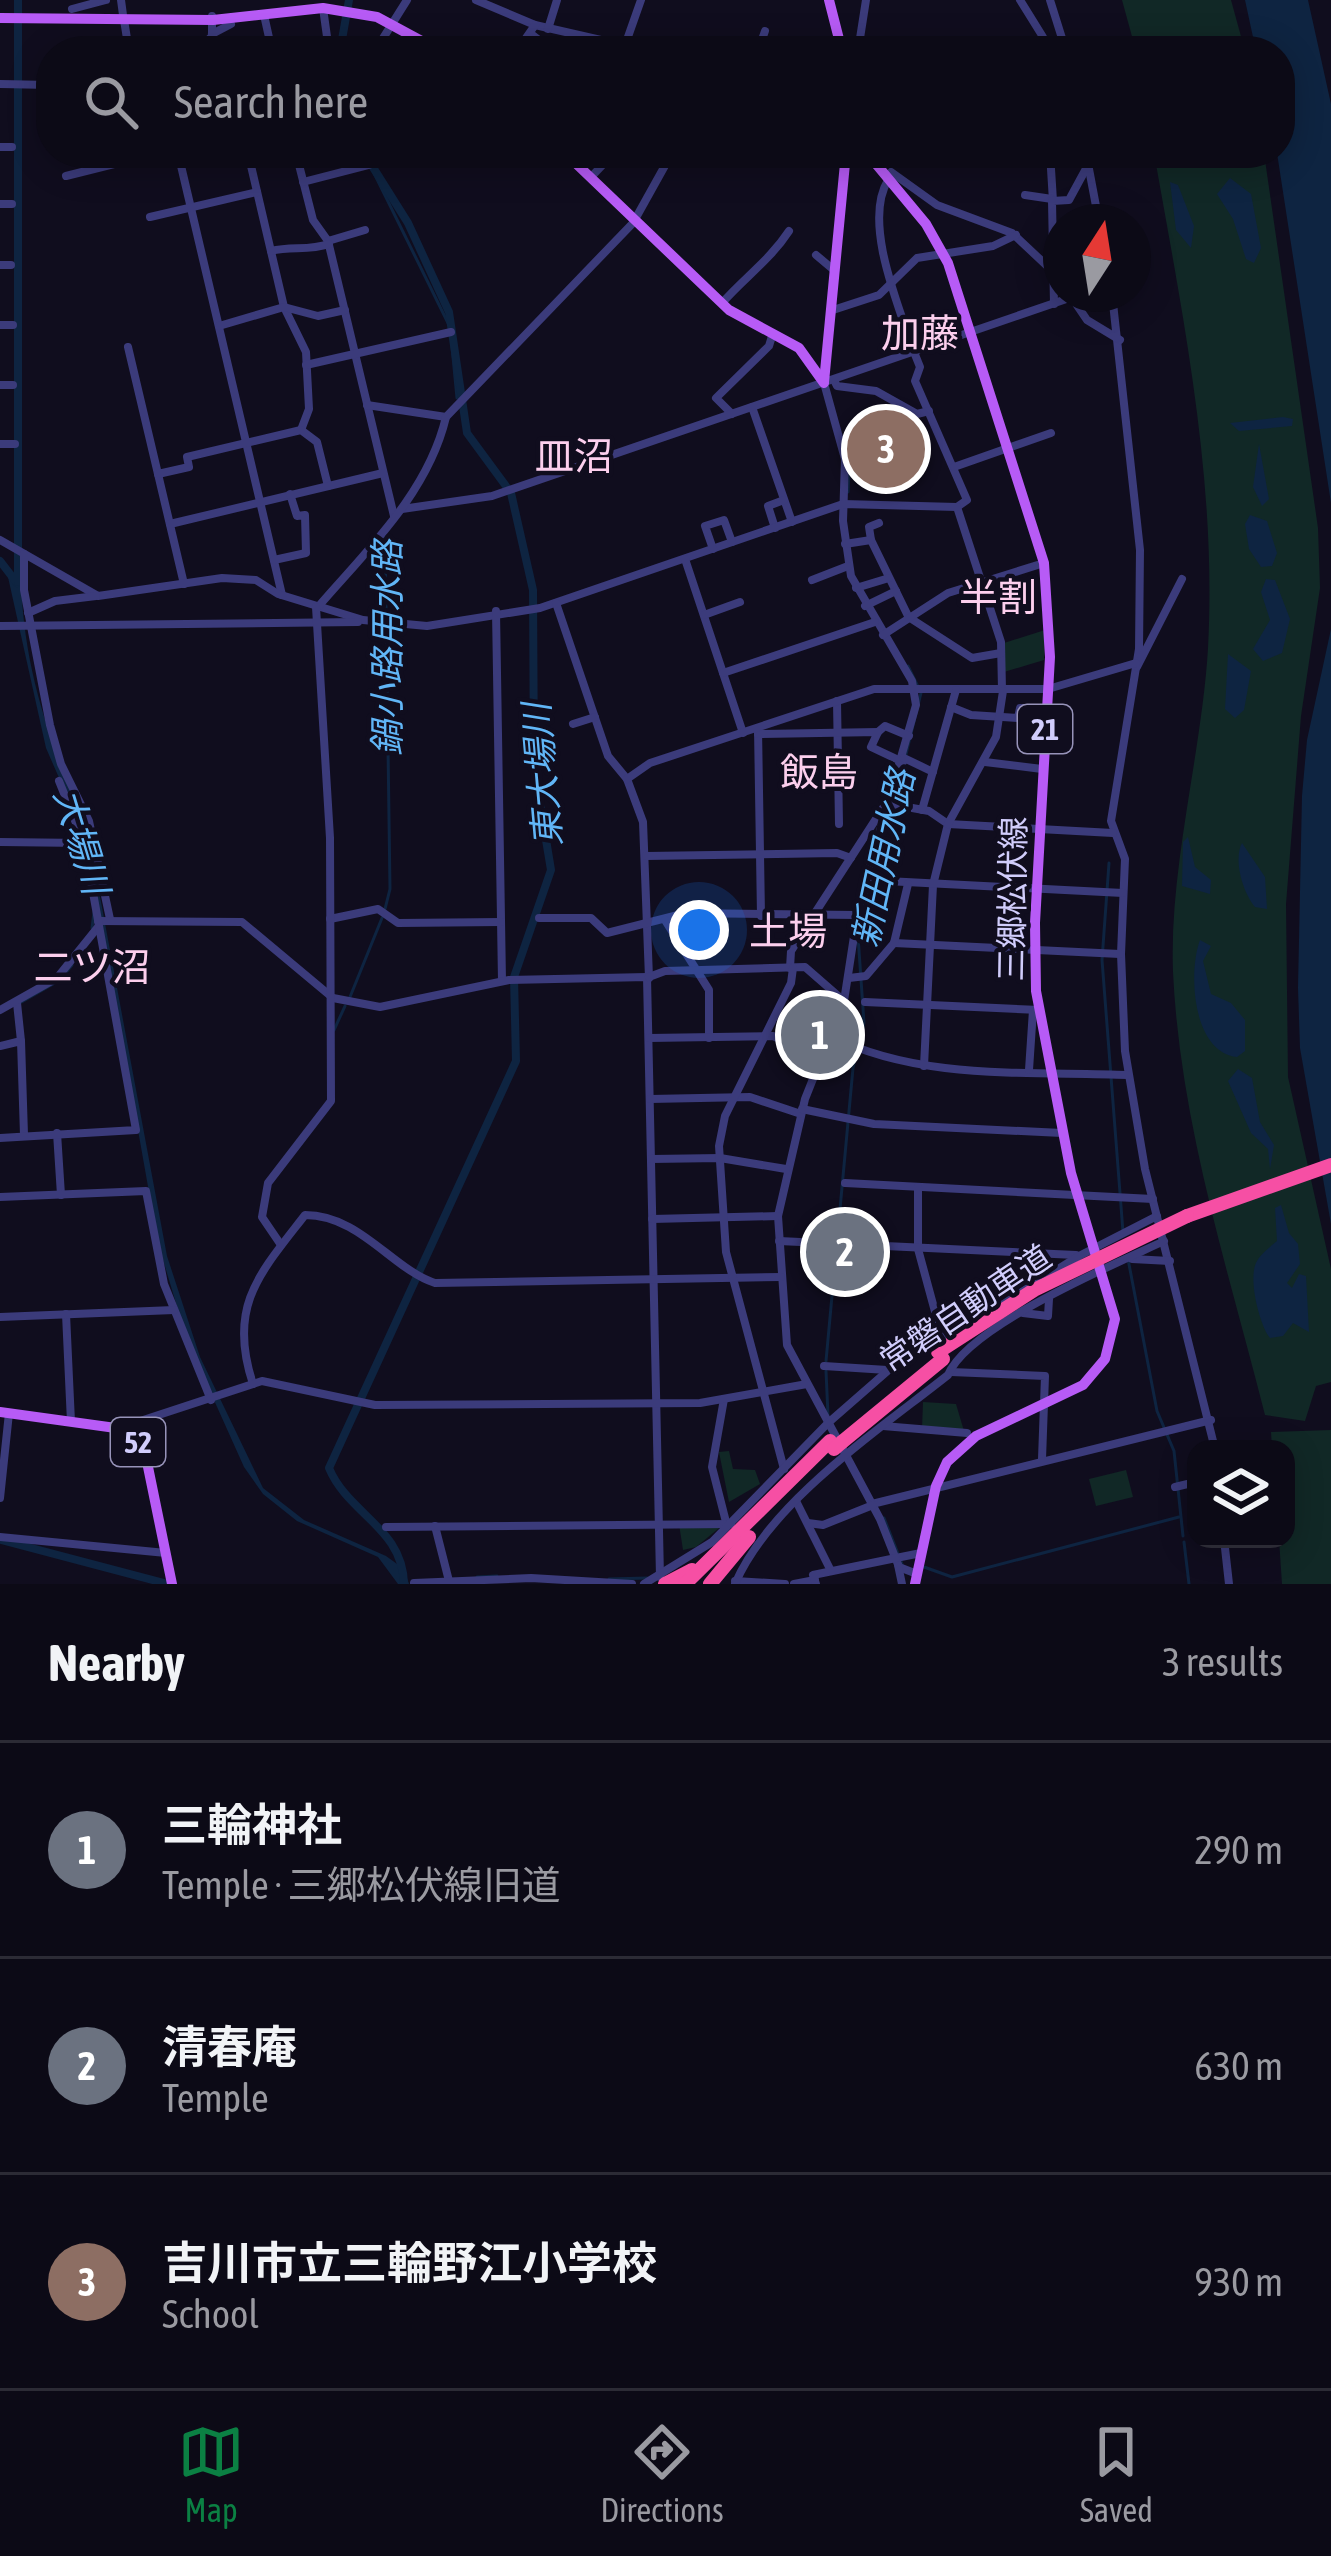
<!DOCTYPE html>
<html lang="en">
<head>
<meta charset="utf-8">
<style>
	body { margin:0; font-family:"Asap Condensed","Noto Sans JP",sans-serif; background:#15131f; color:#f1f3f6 }
	.controls { position:absolute; right:36px; bottom:36px; display:grid; overflow:hidden; border-radius:24px; box-shadow:0 6px 30px #0003 }
	.controls button { width:108px; height:108px; display:grid; place-items:center; padding:0; border:0; border-bottom:3px solid #2c2b35; background:#0c0a16; color:#f1f3f6; font:60px sans-serif }
	.compass { position:absolute; left:1043px; top:204px; width:108px; height:108px; border-radius:50%; background:#0c0a16; box-shadow:0 6px 30px #0003; rotate:12deg }
	.you { position:absolute; left:699px; top:930px; width:42px; height:42px; margin:-30px; border:9px solid #fff; border-radius:50%; background:#1a73e8; box-shadow:0 0 0 18px #1a73e833 }
	.badge { display:grid; place-items:center; width:78px; height:78px; border-radius:50%; background:#0b8043; color:#fff; font-size:39px; font-weight:700 }
	.pin { position:absolute; translate:-50% -50%; border:6px solid #fff; box-shadow:0 3px 12px #0006 }
	.list { margin:0; padding:0; list-style:none }
	h2 { display:flex; justify-content:space-between; align-items:center; height:156px; margin:0; padding:0 48px; font-size:51px }
	h2 small { font-size:39px; font-weight:400; color:#9a9aa1 }
	.list li { display:grid; grid-template-columns:78px 1fr auto; gap:36px; align-items:center; box-sizing:border-box; height:216px; padding:0 48px; border-top:3px solid #2c2b35 }
	.list b { display:block; font-size:45px; white-space:nowrap }
	.list p { margin:0; font-size:39px; white-space:nowrap; color:#9a9aa1 }
	.list em { font-size:39px; font-style:normal; color:#9a9aa1 }
	.icon { flex:none; width:66px; height:66px; fill:none; stroke:currentColor; stroke-width:2; stroke-linecap:round; stroke-linejoin:round }
	.map { position:relative; flex:none; width:1331px; height:1584px; overflow:hidden }
	.search { position:absolute; background:#0c0a16; box-shadow:0 6px 30px #0003; left:36px; right:36px; top:36px; height:132px; display:flex; align-items:center; gap:30px; box-sizing:border-box; padding:0 42px; border-radius:48px; color:#9a9aa1; font-size:45px }
	.sheet { height:804px; background:#0c0a16 }
	nav { display:flex; justify-content:space-around; align-items:center; box-sizing:border-box; height:168px; border-top:3px solid #2c2b35; background:#0c0a16; font-size:33px; color:#9a9aa1 }
	nav a { display:grid; justify-items:center; gap:6px }
	nav .on { color:#0b8043 }
	.map>svg:first-child { display:block }
	.green { fill:#112826 }
	.water { fill:#0e2441 }
	.lines { fill:none; stroke-linecap:round; stroke-linejoin:round }
	.stream { stroke:#0e2441; stroke-width:3 }
	.river { stroke:#0e2441; stroke-width:8 }
	.minor { stroke:#3b3b7b; stroke-width:8 }
	.major { stroke:#b75bf6; stroke-width:10 }
	.highway { stroke:#f64fa4; stroke-width:14 }
	.highway-bridge { stroke:#f64fa4; stroke-width:14 }
	.labels { text-anchor:middle; dominant-baseline:central; stroke-width:9; stroke-linejoin:round; paint-order:stroke }
	.shield { fill:#100d1e; stroke:#9793b9; stroke-width:3 }
	.shield-label { font-size:30px; font-weight:bold; fill:#d1cdfc }
	.street-label { font-size:33px; fill:#d1cdfc; stroke:#100d1e }
	.water-label { font-size:36px; font-style:italic; fill:#61b6f7; stroke:#100d1e }
	.quarter-label { font-size:39px; fill:#fccfed; stroke:#100d1e }
</style>
</head>
<body>
<div class="map">
<svg width="1331" height="1584" viewBox="0 0 1331 1584">
	<rect width="100%" height="100%" fill="#100d1e"/>
	<!-- green -->
	<g class="green">
		<polygon points="1122,0 1231,0 1245,51 1136,51"/>
		<path d="M1154,153H1264L1318,528L1320,588L1301,716L1286,904L1288,1077L1331,1269V1382L1316,1386L1305,1421L1265,1415C1228,1269 1180,1123 1173,972C1169,867 1202,752 1208,648C1217,480 1183,317 1154,153Z"/>
		<polygon points="1045,630 1044,660 1004,672 1004,643"/>
		<polygon points="923,1402 956,1404 964,1431 922,1429"/>
		<polygon points="1331,1430 1331,1584 1282,1584 1279,1539 1286,1539 1286,1449 1272,1449 1271,1432"/>
		<polygon points="729,1451 733,1469 755,1470 760,1484 729,1502 719,1452"/>
		<polygon points="1126,1470 1133,1497 1096,1506 1089,1479"/>
		<polygon points="679,1524 724,1524 696,1547 683,1550"/>
	</g>
	<!-- water -->
	<g class="water">
		<polygon points="1245,0 1308,0 1331,104 1331,503 1277,153 1280,51 1256,51"/>
		<polygon points="1230,178 1251,194 1261,248 1254,263 1246,259 1233,219 1217,194"/>
		<polygon points="1170,182 1178,185 1194,226 1191,248 1176,230"/>
		<polygon points="1283,417 1293,419 1292,426 1239,431 1230,423"/>
		<polygon points="1259,444 1269,499 1262,506 1253,487"/>
		<polygon points="1250,515 1267,521 1277,553 1272,566 1261,567 1249,549 1245,524"/>
		<path d="M21,574C22,659 47,742 85,816L167,1256L200,1357L263,1488L304,1520L386,1556L404,1569L409,1584H398L378,1557L297,1521L263,1494L244,1467L187,1340L158,1243L87,842L46,748L8,577Z"/>
		<polygon points="1266,579 1275,580 1290,619 1282,653 1263,661 1253,649 1270,620 1261,592"/>
		<polygon points="1331,629 1331,1224 1300,1048 1298,988 1302,796 1307,740"/>
		<polygon points="1228,654 1251,671 1244,710 1235,718 1225,709"/>
		<polygon points="1188,837 1195,867 1211,880 1210,894 1182,886 1183,842"/>
		<path d="M1242,843L1265,877L1267,909L1255,907C1243,893 1233,860 1242,843Z"/>
		<path d="M1200,940L1211,946L1203,961L1211,994L1231,1003L1245,1020V1051L1237,1057C1192,1052 1188,972 1200,940Z"/>
		<polygon points="1238,1069 1252,1078 1260,1122 1274,1145 1270,1169 1268,1149 1251,1133 1228,1081"/>
		<path d="M1281,1205L1289,1233L1298,1244L1300,1264L1287,1283L1292,1288L1299,1274L1306,1276L1309,1332L1293,1323L1283,1336L1270,1338C1260,1326 1248,1280 1256,1263C1260,1254 1270,1247 1277,1241L1275,1208Z"/>
	</g>
	<g class="lines">
		<!-- stream -->
		<g class="stream">
			<polyline points="372,169 450,327"/>
			<polyline points="451,336 457,398"/>
			<polyline points="848,492 849,472"/>
			<polyline points="385,535 390,889 385,909"/>
			<polyline points="895,799 921,693 908,666"/>
			<polyline points="1109,863 1102,960 1123,1232"/>
			<polyline points="862,909 892,809"/>
			<polyline points="92,928 94,912"/>
			<polyline points="350,997 382,918"/>
			<polyline points="18,1004 60,980 72,965"/>
			<polyline points="334,1030 345,1006"/>
			<polyline points="1128,1259 1157,1411 1174,1451 1183,1536"/>
			<polyline points="826,1361 853,1068 864,1023 858,936"/>
			<polyline points="826,1371 828,1415"/>
			<polyline points="884,1518 902,1564"/>
			<polyline points="1184,1542 1189,1584"/>
			<polyline points="924,1567 952,1577 1179,1517"/>
			<polyline points="477,1577 497,1576"/>
			<polyline points="609,1579 647,1578"/>
		</g>
		<!-- river -->
		<g class="river">
			<polyline points="340,51 349,0"/>
			<path d="M364,153L408,223L449,312L467,433L511,493L533,590L534,767L551,870L514,977L516,1061L329,1468C348,1514 403,1528 404,1584"/>
			<polyline points="0,561 17,583"/>
			<polyline points="18,582 18,0"/>
			<polyline points="1,1540 168,1584"/>
		</g>
		<!-- minor -->
		<g class="minor">
			<polyline points="121,0 123,15"/>
			<polyline points="476,0 535,25 649,51"/>
			<polyline points="1020,0 1043,37 1044,51"/>
			<polyline points="1050,0 1066,51"/>
			<polyline points="323,8 329,51"/>
			<polyline points="72,9 106,0"/>
			<polyline points="264,15 272,51"/>
			<polyline points="124,20 129,51"/>
			<polyline points="548,29 557,0"/>
			<polyline points="212,34 231,24"/>
			<polyline points="531,34 553,51"/>
			<polyline points="197,51 212,36 212,16"/>
			<polyline points="375,51 407,0"/>
			<polyline points="517,51 535,25"/>
			<polyline points="623,51 641,0"/>
			<polyline points="758,51 765,31"/>
			<polyline points="858,51 866,0"/>
			<polyline points="0,84 51,85"/>
			<polyline points="0,147 12,147"/>
			<polyline points="178,153 282,595"/>
			<polyline points="248,153 284,307 306,352 309,409 301,430"/>
			<polyline points="296,153 313,220 328,241 394,516"/>
			<polyline points="1050,153 1053,201"/>
			<polyline points="1086,153 1099,222"/>
			<polyline points="670,163 702,153"/>
			<polyline points="891,172 937,205 1012,233 1061,279"/>
			<polyline points="66,176 158,153"/>
			<polyline points="592,176 612,155"/>
			<path d="M888,180C862,223 900,309 914,352"/>
			<polyline points="303,182 369,165"/>
			<polyline points="1025,195 1052,199"/>
			<polyline points="0,204 12,204"/>
			<polyline points="150,217 257,192"/>
			<polyline points="328,241 365,230"/>
			<path d="M271,251C292,246 308,251 329,244"/>
			<polyline points="816,255 835,271"/>
			<polyline points="0,265 11,265"/>
			<polyline points="1112,294 1140,550 1139,649 1111,821 1125,859 1121,954 1125,1051 1145,1169 1215,1449"/>
			<polyline points="1070,295 1087,320 1120,340"/>
			<path d="M722,303C745,277 770,260 789,231"/>
			<polyline points="1054,304 1052,201 1069,200 1088,165"/>
			<polyline points="833,310 879,295 917,258 993,246 1016,235"/>
			<polyline points="0,325 13,325"/>
			<polyline points="219,326 284,307 318,316 345,310"/>
			<polyline points="128,347 184,584"/>
			<polyline points="914,352 920,367 915,381 967,500 957,507"/>
			<polyline points="306,365 451,332"/>
			<polyline points="834,380 837,386 876,391 917,414 929,411"/>
			<polyline points="824,383 845,459 843,521 851,576 912,681 916,705 859,904 844,1001 805,1099 778,1216 787,1345 880,1519 899,1567 917,1574"/>
			<polyline points="0,385 13,385"/>
			<polyline points="367,405 446,417"/>
			<polyline points="752,407 792,522"/>
			<polyline points="732,414 716,398 769,346 773,333"/>
			<polyline points="0,444 15,444"/>
			<polyline points="954,467 1051,433"/>
			<polyline points="158,474 189,467 187,457 301,430 317,442 328,486"/>
			<polyline points="957,507 1001,642 1002,690"/>
			<polyline points="402,509 492,496 1081,294"/>
			<polyline points="879,523 869,527 871,540 909,618"/>
			<polyline points="170,524 383,473"/>
			<polyline points="775,528 768,506 784,500"/>
			<polyline points="0,540 98,596 222,578 256,580 278,594 363,620 427,626 540,608 843,504 957,507"/>
			<polyline points="845,544 871,540"/>
			<polyline points="713,549 705,526 724,520 732,542"/>
			<polyline points="24,554 24,590 50,725 61,764 89,821 110,919"/>
			<polyline points="685,559 743,733"/>
			<polyline points="274,560 306,553 305,515 297,516 290,494"/>
			<polyline points="812,580 848,566"/>
			<polyline points="856,588 889,578"/>
			<polyline points="556,603 608,756 627,779 643,822 649,978"/>
			<polyline points="865,606 896,591"/>
			<path d="M318,607C368,549 428,493 446,417L633,223L672,153"/>
			<polyline points="496,611 502,981"/>
			<polyline points="28,613 55,601 96,596"/>
			<polyline points="704,615 740,602"/>
			<polyline points="910,618 972,658 1001,653"/>
			<polyline points="0,626 358,622"/>
			<polyline points="883,635 948,593 1044,563"/>
			<polyline points="1137,667 1182,579"/>
			<polyline points="723,673 875,622"/>
			<polyline points="837,701 839,824"/>
			<polyline points="951,707 971,715 1018,718 1020,708 1047,709"/>
			<polyline points="573,724 595,717"/>
			<polyline points="758,728 761,916"/>
			<polyline points="878,732 885,726 909,736"/>
			<polyline points="758,734 878,732 871,747 903,762"/>
			<polyline points="904,758 933,772"/>
			<polyline points="985,762 1042,769"/>
			<polyline points="627,779 650,763 874,689 1048,689 1136,663"/>
			<polyline points="890,804 929,811 948,824 933,885 924,1066"/>
			<polyline points="922,810 956,690"/>
			<polyline points="948,824 1113,833"/>
			<polyline points="948,824 996,737 1003,691"/>
			<polyline points="0,842 84,843"/>
			<polyline points="646,856 837,853 851,858"/>
			<polyline points="867,880 1123,893"/>
			<polyline points="815,913 885,805"/>
			<polyline points="539,918 591,918 607,933 686,913 857,915"/>
			<polyline points="330,919 378,909 398,923 501,922"/>
			<polyline points="665,920 709,990 709,1038"/>
			<polyline points="98,921 242,922 333,998 380,1007 509,980 647,977 660,1577"/>
			<polyline points="894,943 1120,954"/>
			<polyline points="790,968 791,951 813,916"/>
			<polyline points="649,977 665,971 805,967 844,1001"/>
			<polyline points="849,978 866,976 894,943 908,884"/>
			<polyline points="865,1002 1039,1010"/>
			<polyline points="17,1003 21,1041"/>
			<polyline points="0,1010 57,978 98,927"/>
			<path d="M831,1036C919,1081 1031,1071 1128,1075"/>
			<polyline points="649,1038 773,1036 822,1058"/>
			<polyline points="0,1046 21,1041 24,1135"/>
			<polyline points="1029,1070 1033,1010"/>
			<polyline points="650,1099 750,1097 801,1114"/>
			<polyline points="802,1109 874,1124 1062,1133"/>
			<polyline points="57,1133 61,1195"/>
			<polyline points="0,1138 136,1130 84,843 59,781"/>
			<polyline points="651,1159 720,1158 786,1169"/>
			<polyline points="845,1183 1153,1199"/>
			<polyline points="918,1187 918,1249 943,1341"/>
			<polyline points="0,1197 146,1191 164,1284 211,1400"/>
			<polyline points="652,1219 778,1216"/>
			<polyline points="779,1241 1076,1255"/>
			<polyline points="281,1245 262,1217 268,1183 331,1101 330,838 316,607"/>
			<polyline points="1132,1259 1170,1261"/>
			<polyline points="935,1310 981,1313"/>
			<polyline points="1023,1313 1048,1316 1049,1299"/>
			<polyline points="66,1314 71,1422"/>
			<polyline points="0,1317 174,1310"/>
			<polyline points="824,1366 887,1370"/>
			<polyline points="951,1372 1045,1376 1042,1459"/>
			<path d="M253,1384C227,1306 260,1273 305,1215C360,1215 392,1269 435,1283L781,1277"/>
			<polyline points="724,1399 712,1467 726,1522"/>
			<polyline points="125,1426 262,1381 375,1405 700,1403 807,1384"/>
			<polyline points="883,1426 967,1433"/>
			<polyline points="784,1469 726,1252 719,1146 725,1116 791,983 793,968"/>
			<polyline points="1175,1487 1196,1482"/>
			<polyline points="0,1498 9,1413"/>
			<polyline points="797,1503 830,1569"/>
			<polyline points="872,1504 1211,1420"/>
			<polyline points="808,1523 823,1525 873,1505"/>
			<polyline points="435,1526 449,1581"/>
			<polyline points="386,1527 731,1524"/>
			<polyline points="0,1537 166,1553"/>
			<polyline points="1224,1539 1229,1584"/>
			<polyline points="896,1558 921,1553"/>
			<polyline points="898,1565 902,1584"/>
			<polyline points="735,1581 785,1584"/>
			<polyline points="414,1583 531,1578 632,1584"/>
			<polyline points="644,1584 712,1542 828,1423 915,1347 943,1341 1079,1256 1157,1216"/>
			<path d="M735,1584C770,1502 880,1429 948,1375C968,1326 1113,1265 1164,1241"/>
			<polyline points="794,1584 815,1580"/>
			<polyline points="816,1584 813,1575 896,1558"/>
		</g>
		<!-- major -->
		<g class="major">
			<polyline points="829,0 842,51"/>
			<polyline points="0,18 213,20 323,8 377,17 440,51"/>
			<polyline points="565,153 729,310 799,348 824,383"/>
			<polyline points="867,153 926,224 948,263 1044,563 1050,657 1035,923 1036,991 1071,1173 1115,1319 1105,1359 1083,1385 976,1436 947,1462 936,1486 915,1584"/>
			<polyline points="824,382 846,153"/>
			<polyline points="0,1412 130,1430 147,1462 172,1584"/>
		</g>
		<!-- highway -->
		<g class="highway">
			<polyline points="1187,1216 1331,1165"/>
			<polyline points="842,1442 943,1359"/>
			<polyline points="665,1584 692,1570"/>
			<polyline points="685,1584 830,1441"/>
			<polyline points="710,1584 749,1537"/>
		</g>
		<!-- highway-bridge -->
		<g class="highway-bridge">
			<polyline points="938,1352 1034,1290 1187,1216"/>
			<polyline points="834,1449 842,1442"/>
		</g>
	</g>
	<g class="labels">
		<!-- shield labels -->
		<g class="shield">
			<rect x="1018" y="705" width="54" height="48" rx="9"/>
			<rect x="111" y="1418" width="54" height="48" rx="9"/>
		</g>
		<g class="shield-label">
			<text x="1045" y="729">21</text>
			<text x="138" y="1442">52</text>
		</g>
		<!-- street labels -->
		<g class="street-label">
			<text transform="translate(1012 899) rotate(-89)">三郷松伏線</text>
			<text transform="translate(965 1308) rotate(-34)">常磐自動車道</text>
		</g>
		<!-- water labels -->
		<g class="water-label">
			<text transform="translate(387 648) rotate(-90)">鍋小路用水路</text>
			<text transform="translate(542 775) rotate(-95)">東大場川</text>
			<text transform="translate(82 841) rotate(73)">大場川</text>
			<text transform="translate(883 858) rotate(-78)">新田用水路</text>
		</g>
		<!-- quarter labels -->
		<g class="quarter-label">
			<text x="920" y="333">加藤</text>
			<text x="574" y="456">皿沼</text>
			<text x="998" y="597">半割</text>
			<text x="819" y="772">飯島</text>
			<text x="788" y="931">土場</text>
			<text x="92" y="967">二ツ沼</text>
		</g>
	</g>
</svg>
<div class="controls">
<button><svg class="icon" aria-label="layers" viewBox="0 0 24 24"><path d="M12 4l9 5-9 5-9-5zM3 14l9 5 9-5"/></svg></button>
</div>
<svg class="compass" viewBox="-18 -18 36 36"><path d="M0-13l5 13h-10z" fill="#e53935"/><path d="M0 13l5-13h-10z" fill="#9a9aa1"/></svg>
<div class="you"></div>
<div class="pin badge" style="left:820px;top:1035px;background:#6b7280">1</div>
<div class="pin badge" style="left:845px;top:1252px;background:#6b7280">2</div>
<div class="pin badge" style="left:886px;top:449px;background:#8d6e63">3</div>
<div class="search"><svg class="icon" aria-label="search" viewBox="0 0 24 24"><circle cx="10" cy="10" r="6"/><path d="M15 15l6 6"/></svg>Search here</div>
</div>
<section class="sheet">
<h2>Nearby<small>3 results</small></h2>
<ul class="list">
<li><span class="badge" style="background:#6b7280">1</span><div><b>三輪神社</b><p>Temple · 三郷松伏線旧道</p></div><em>290 m</em></li>
<li><span class="badge" style="background:#6b7280">2</span><div><b>清春庵</b><p>Temple</p></div><em>630 m</em></li>
<li><span class="badge" style="background:#8d6e63">3</span><div><b>吉川市立三輪野江小学校</b><p>School</p></div><em>930 m</em></li>
</ul>
</section>
<nav>
<a class="on"><svg class="icon" aria-label="map" viewBox="0 0 24 24"><path d="M3 6l6-2 6 2 6-2v14l-6 2-6-2-6 2zM9 4v14M15 6v14"/></svg>Map</a>
<a><svg class="icon" aria-label="directions" viewBox="0 0 24 24"><path d="M12 3l9 9-9 9-9-9zM9 14v-3h6M13 9l2 2-2 2"/></svg>Directions</a>
<a><svg class="icon" aria-label="saved" viewBox="0 0 24 24"><path d="M7 4h10v16l-5-4-5 4z"/></svg>Saved</a>
</nav>
</body>
</html>
